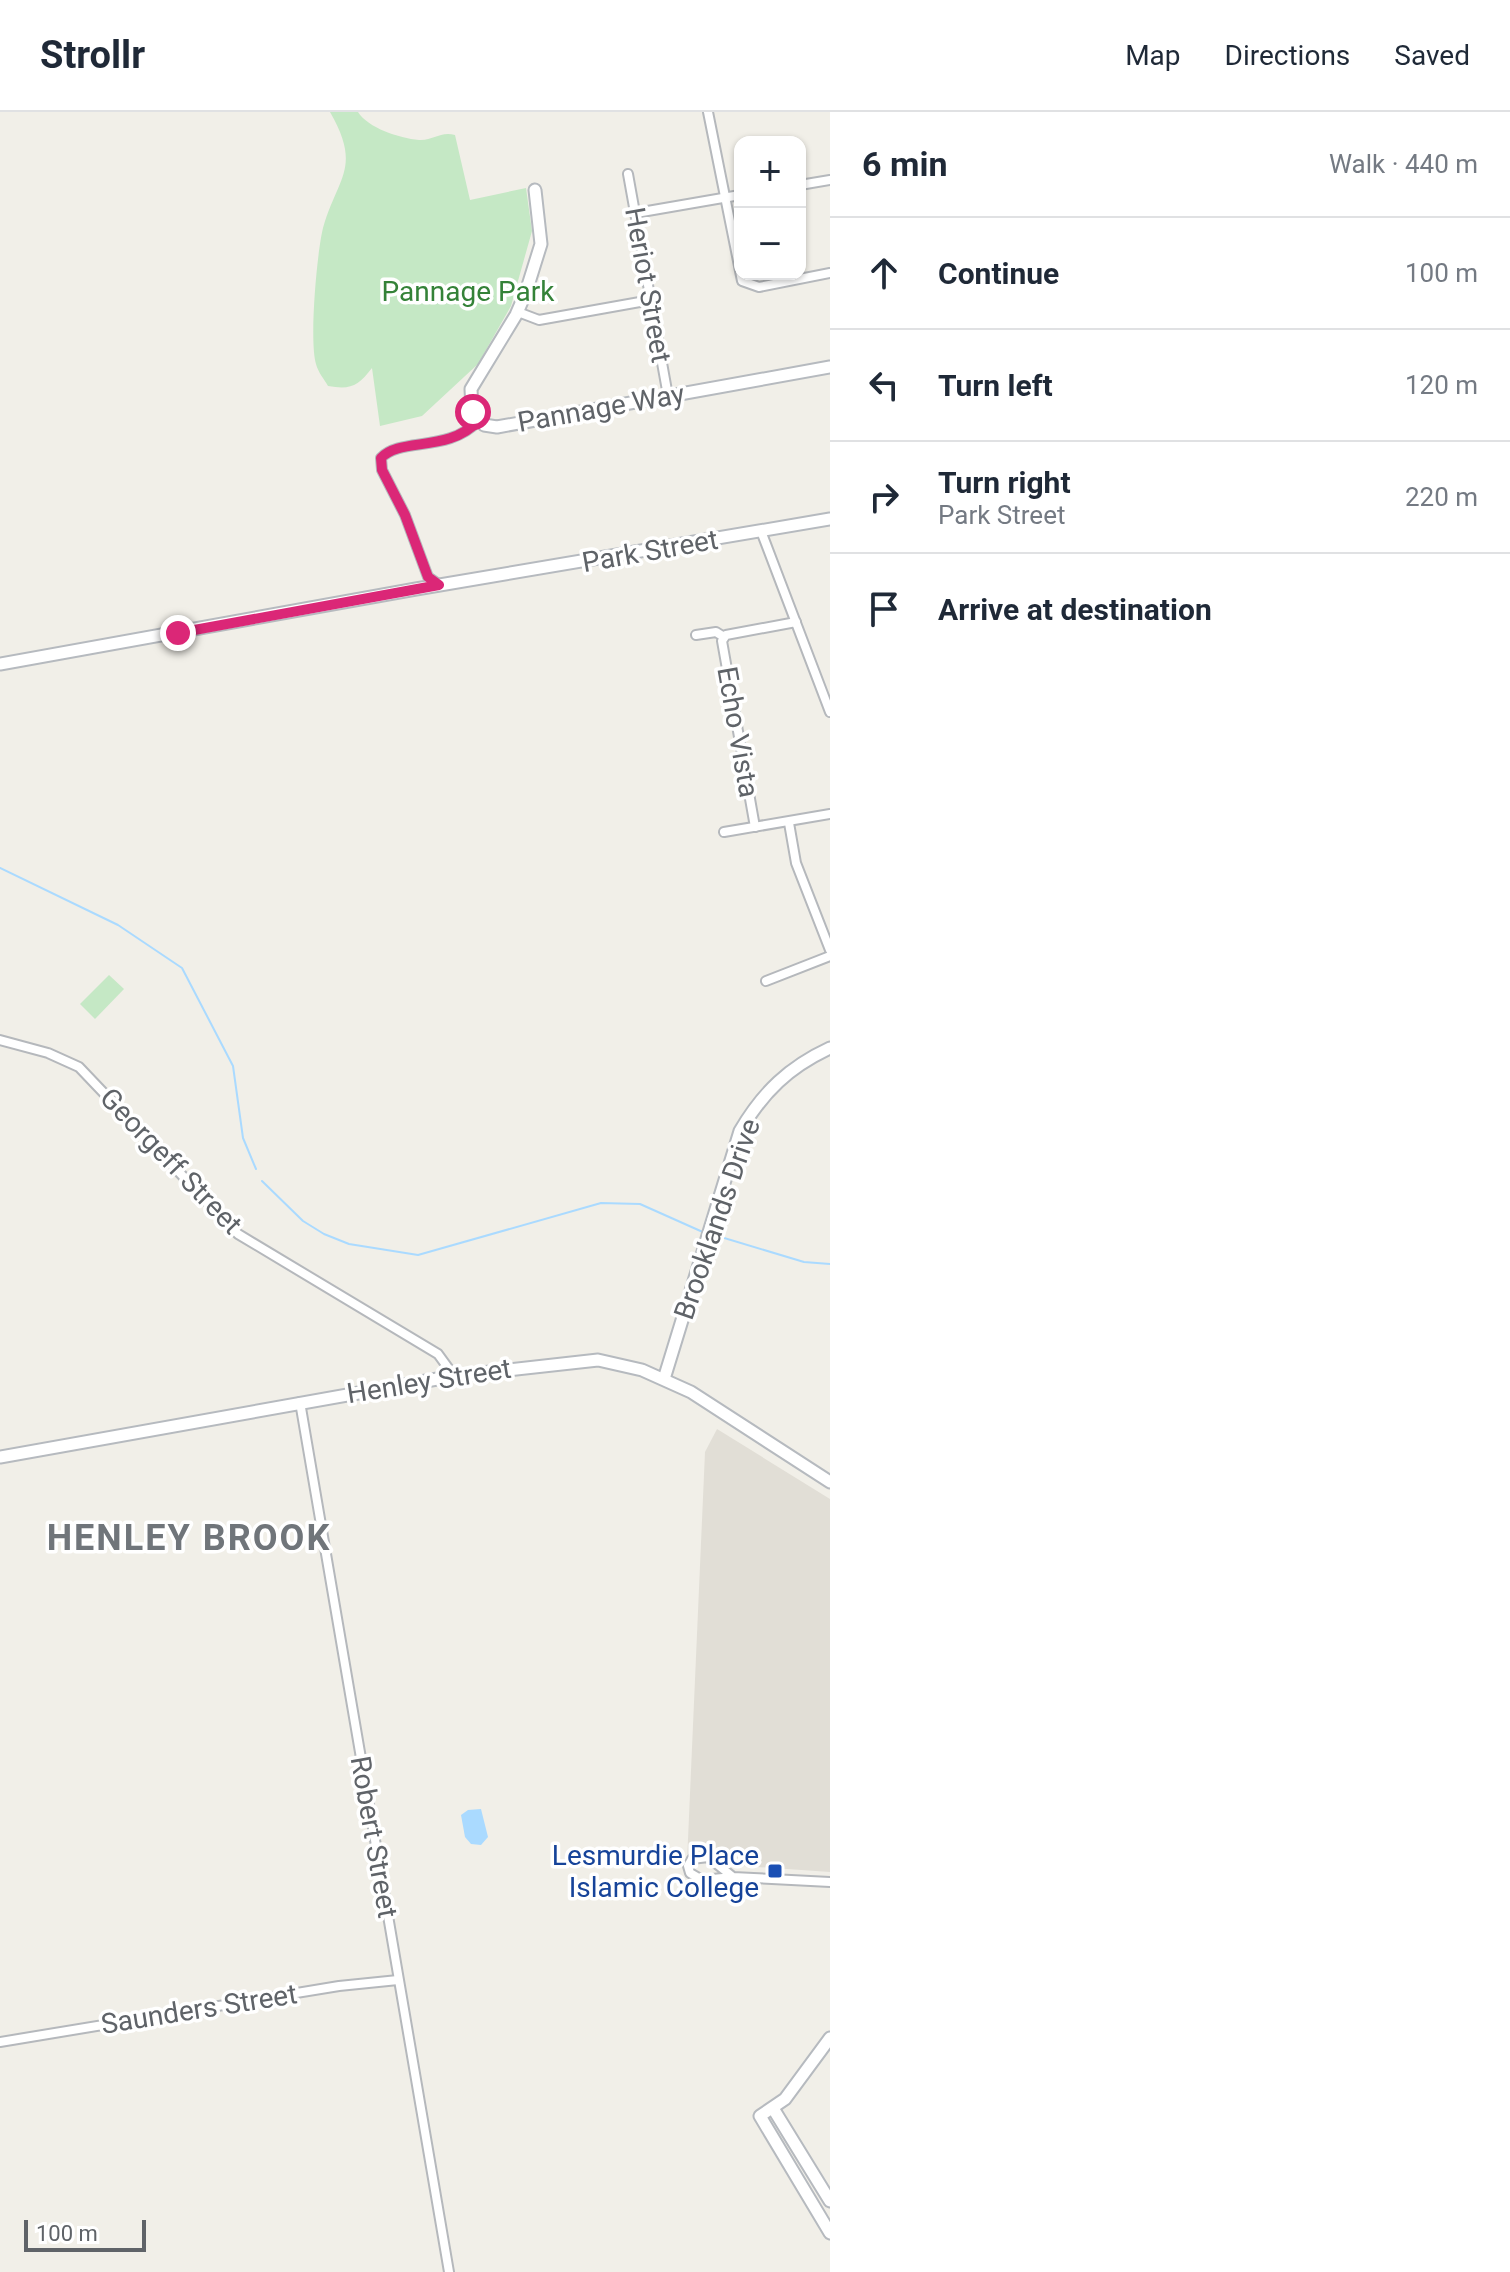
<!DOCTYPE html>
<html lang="en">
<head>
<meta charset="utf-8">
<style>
	body { margin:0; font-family:Roboto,sans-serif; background:#f2f2f3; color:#1f2937 }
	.controls { position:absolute; right:24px; top:24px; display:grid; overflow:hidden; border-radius:16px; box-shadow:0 2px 6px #0004 }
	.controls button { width:72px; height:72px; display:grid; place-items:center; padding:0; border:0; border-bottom:2px solid #e0e1e3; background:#fff; color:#1f2937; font:40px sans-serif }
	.scale { position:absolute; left:24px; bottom:20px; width:122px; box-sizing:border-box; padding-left:8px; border:4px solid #5f6368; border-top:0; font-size:22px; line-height:28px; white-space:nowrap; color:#5f6368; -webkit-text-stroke:6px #fff; paint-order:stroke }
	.stop { position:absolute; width:24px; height:24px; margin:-18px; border:6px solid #db2777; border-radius:50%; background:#fff }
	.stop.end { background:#db2777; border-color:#fff; box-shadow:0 2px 8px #0008 }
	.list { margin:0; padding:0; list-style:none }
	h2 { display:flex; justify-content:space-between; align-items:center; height:104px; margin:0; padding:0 32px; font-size:34px }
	h2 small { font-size:26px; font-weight:400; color:#747a83 }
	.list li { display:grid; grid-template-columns:52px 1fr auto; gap:24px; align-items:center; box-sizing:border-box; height:112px; padding:0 32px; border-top:2px solid #e0e1e3 }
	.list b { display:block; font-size:30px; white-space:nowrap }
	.list p { margin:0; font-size:26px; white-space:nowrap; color:#747a83 }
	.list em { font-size:26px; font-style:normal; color:#747a83 }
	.icon { flex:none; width:44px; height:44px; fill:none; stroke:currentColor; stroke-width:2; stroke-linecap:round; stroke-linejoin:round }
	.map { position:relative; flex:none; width:830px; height:2160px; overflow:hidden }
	header { display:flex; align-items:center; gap:48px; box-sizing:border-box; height:112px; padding:0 40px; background:#fff; border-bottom:2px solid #e0e1e3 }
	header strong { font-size:38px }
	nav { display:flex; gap:44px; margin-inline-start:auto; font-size:28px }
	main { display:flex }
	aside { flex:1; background:#fff }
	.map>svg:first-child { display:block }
	.education { fill:#e1ded6 }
	.green { fill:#c5e8c5 }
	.water { fill:#aadaff }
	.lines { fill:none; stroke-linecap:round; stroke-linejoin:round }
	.stream { stroke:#aadaff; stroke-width:2 }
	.street-casing { stroke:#b5b8bc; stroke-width:12 }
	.secondary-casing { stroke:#b6babf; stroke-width:15 }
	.street { stroke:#fff; stroke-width:8 }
	.secondary { stroke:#fff; stroke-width:11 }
	.route { stroke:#db2777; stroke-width:10 }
	.transit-dot { fill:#1a4fb4; stroke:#fff; stroke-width:3 }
	.labels { text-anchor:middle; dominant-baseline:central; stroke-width:7; stroke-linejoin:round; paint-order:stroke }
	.street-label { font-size:28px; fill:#5f6368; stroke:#fff }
	.park-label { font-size:28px; fill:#348238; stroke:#fff }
	.transit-label { font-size:28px; fill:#164399; stroke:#fff; text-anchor:end }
	.district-label { font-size:36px; font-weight:bold; letter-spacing:2px; fill:#70757a; stroke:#fff }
</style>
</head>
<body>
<header>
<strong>Strollr</strong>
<nav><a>Map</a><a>Directions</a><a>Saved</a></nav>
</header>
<main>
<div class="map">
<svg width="830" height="2160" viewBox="0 0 830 2160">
	<rect width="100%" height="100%" fill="#f1efe8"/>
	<!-- education -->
	<polygon class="education" points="717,1317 830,1387 830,1760 687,1750 705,1340"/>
	<!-- green -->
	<g class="green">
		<path d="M330,0H358C368,16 399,26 419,28C433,29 440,19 455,23L470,88L526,76L532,119L511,194L478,252L422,304L380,314L372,256C358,274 351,278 328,274C324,267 318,260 316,252C309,229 317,140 323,116C338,64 362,56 330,0Z"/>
		<polygon points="109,863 124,877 95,907 80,892"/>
	</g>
	<!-- water -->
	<polygon class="water" points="481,1697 488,1725 481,1733 471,1732 465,1725 461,1703 468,1698"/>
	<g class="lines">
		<!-- stream -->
		<g class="stream">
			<polyline points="0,756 118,813 182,856 233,954 243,1026 256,1057"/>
			<polyline points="262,1069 303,1109 324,1122 349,1132 418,1143 601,1091 640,1092 705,1121"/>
			<polyline points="711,1122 804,1150 830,1152"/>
		</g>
		<!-- street casing -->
		<g class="street-casing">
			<g id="street">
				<polyline points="708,0 742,169 759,175 830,161"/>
				<polyline points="628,62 668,284"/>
				<polyline points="800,73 830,68"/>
				<polyline points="636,101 740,83"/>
				<polyline points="518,200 539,208 651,188"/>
				<polyline points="761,419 830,600"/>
				<path d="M438,472L428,465L405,403L382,358L381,346C400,325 448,341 478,309"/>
				<polyline points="696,523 716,520 724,525"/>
				<polyline points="789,711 796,751 830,838"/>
				<polyline points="755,715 722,529 726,523 796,510"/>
				<polyline points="724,720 830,702"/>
				<polyline points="766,869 830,844"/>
				<polyline points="0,928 48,941 79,955 238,1122 438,1242 454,1264"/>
				<polyline points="300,1290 449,2160"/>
				<polyline points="733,1765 708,1745 692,1747 688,1754 690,1761 702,1768 733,1765 830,1770"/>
				<polyline points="0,1930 339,1874 398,1868"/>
			</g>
		</g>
		<!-- secondary casing -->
		<g class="secondary-casing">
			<g id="secondary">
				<polyline points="535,78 541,132 526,180 516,203 471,277 472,296 484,313 497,315 830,255"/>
				<polyline points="0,552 416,477 830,407"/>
				<path d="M664,1267L740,1019C763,980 789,955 830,936"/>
				<polyline points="0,1345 454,1264 598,1248 642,1258 691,1280 830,1370"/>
				<polyline points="830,1926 785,1987 760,2004 830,2121"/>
				<polyline points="774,1998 830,2089"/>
			</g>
		</g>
		<!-- street -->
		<use href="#street" class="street"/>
		<!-- secondary -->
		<use href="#secondary" class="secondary"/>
	</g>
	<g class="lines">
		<!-- route -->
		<path class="route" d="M178,521L439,473L428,465L405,403L382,358L381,346C400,325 448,341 478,309L473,300"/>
	</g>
	<!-- markers -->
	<rect class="transit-dot" x="767" y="1751" width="16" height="16" rx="4"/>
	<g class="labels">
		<!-- street labels -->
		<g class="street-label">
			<text transform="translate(648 173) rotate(80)">Heriot Street</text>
			<text transform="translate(601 296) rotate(-10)">Pannage Way</text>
			<text transform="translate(650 439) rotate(-10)">Park Street</text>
			<text transform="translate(738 620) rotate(80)">Echo Vista</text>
			<text transform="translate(171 1049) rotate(46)">Georgeff Street</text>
			<text transform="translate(717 1107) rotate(-71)">Brooklands Drive</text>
			<text transform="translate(429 1269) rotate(-9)">Henley Street</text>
			<text transform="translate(374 1725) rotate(80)">Robert Street</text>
			<text transform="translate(199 1897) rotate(-9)">Saunders Street</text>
		</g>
		<!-- park labels -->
		<g class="park-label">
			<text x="468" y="179">Pannage Park</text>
		</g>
		<!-- transit labels -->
		<g class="transit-label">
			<text x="759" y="1743">Lesmurdie Place<tspan x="759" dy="32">Islamic College</tspan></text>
		</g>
		<!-- district labels -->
		<g class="district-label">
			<text x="189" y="1426">HENLEY BROOK</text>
		</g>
	</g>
</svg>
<div class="controls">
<button>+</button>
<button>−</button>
</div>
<div class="scale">100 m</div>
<div class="stop" style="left:473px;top:300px"></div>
<div class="stop end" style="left:178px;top:521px"></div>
</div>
<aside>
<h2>6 min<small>Walk · 440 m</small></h2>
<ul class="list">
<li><svg class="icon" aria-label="ahead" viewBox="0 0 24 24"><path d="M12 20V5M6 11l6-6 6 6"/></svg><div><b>Continue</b></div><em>100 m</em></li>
<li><svg class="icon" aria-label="left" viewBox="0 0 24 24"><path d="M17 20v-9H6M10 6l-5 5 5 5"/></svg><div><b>Turn left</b></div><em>120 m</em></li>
<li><svg class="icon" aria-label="right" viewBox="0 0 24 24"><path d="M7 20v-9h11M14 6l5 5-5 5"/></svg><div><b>Turn right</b><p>Park Street</p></div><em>220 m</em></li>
<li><svg class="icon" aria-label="arrive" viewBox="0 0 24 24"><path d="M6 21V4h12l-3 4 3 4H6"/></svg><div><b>Arrive at destination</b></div></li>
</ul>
</aside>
</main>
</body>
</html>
